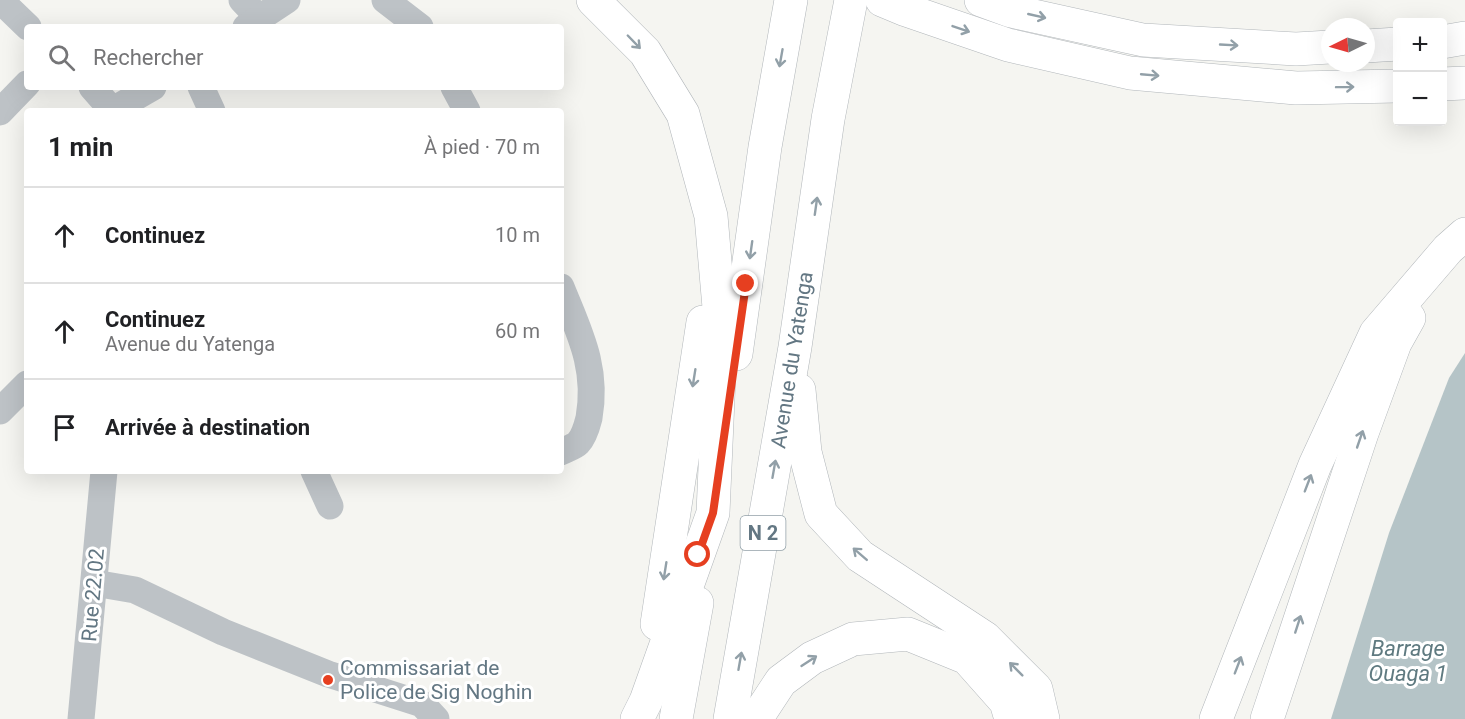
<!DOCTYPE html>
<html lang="fr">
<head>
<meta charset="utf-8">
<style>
	body { margin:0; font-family:Roboto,sans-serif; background:#f2f2f2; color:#202124 }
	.controls { position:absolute; right:18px; top:18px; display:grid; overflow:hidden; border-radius:6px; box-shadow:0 6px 24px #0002 }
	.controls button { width:54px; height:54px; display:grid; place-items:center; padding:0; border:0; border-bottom:2px solid #e0e0e0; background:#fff; color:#202124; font:30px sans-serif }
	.compass { position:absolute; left:1321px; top:18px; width:54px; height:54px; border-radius:50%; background:#fff; box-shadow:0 6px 24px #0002; rotate:265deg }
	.stop { position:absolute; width:18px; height:18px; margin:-14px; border:4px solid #e63f20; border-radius:50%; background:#fff }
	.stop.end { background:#e63f20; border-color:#fff; box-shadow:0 2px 6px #0008 }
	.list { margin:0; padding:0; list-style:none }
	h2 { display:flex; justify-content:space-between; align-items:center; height:78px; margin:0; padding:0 24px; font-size:26px }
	h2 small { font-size:20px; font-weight:400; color:#757577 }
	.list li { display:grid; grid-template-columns:39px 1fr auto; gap:18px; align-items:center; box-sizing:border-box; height:96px; padding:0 24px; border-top:2px solid #e0e0e0 }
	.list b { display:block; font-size:22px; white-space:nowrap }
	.list p { margin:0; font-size:20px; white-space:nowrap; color:#757577 }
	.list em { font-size:20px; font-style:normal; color:#757577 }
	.icon { flex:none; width:33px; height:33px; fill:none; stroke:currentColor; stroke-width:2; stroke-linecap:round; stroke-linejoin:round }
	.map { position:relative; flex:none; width:1465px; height:719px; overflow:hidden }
	.search { position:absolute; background:#fff; box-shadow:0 6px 24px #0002; left:24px; top:24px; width:540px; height:66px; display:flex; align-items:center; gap:15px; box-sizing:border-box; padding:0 21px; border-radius:6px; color:#757577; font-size:22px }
	.panel { position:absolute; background:#fff; box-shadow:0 6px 24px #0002; left:24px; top:108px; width:540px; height:366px; border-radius:6px }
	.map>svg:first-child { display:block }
	.water { fill:#b5c4c7 }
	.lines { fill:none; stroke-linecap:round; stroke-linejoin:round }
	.major-casing { stroke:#b1b6ba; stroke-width:34 }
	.minor { stroke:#bdc2c6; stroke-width:27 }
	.major { stroke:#fff; stroke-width:33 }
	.oneway { stroke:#92a0a8 }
	.route { stroke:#e63f20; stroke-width:8 }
	.poi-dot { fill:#e63f20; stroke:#fff; stroke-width:2 }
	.labels { text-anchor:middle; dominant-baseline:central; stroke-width:6; stroke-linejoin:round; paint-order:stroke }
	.shield { fill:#fff; stroke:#92a0a8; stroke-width:1.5 }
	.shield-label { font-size:20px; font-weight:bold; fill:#637783 }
	.street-label { font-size:21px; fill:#637783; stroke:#fff }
	.poi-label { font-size:21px; fill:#637783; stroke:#fff; text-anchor:start }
	.water-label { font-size:22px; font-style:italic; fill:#5f7a80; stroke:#fff }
</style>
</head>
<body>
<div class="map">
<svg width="1465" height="719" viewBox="0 0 1465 719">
	<rect width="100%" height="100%" fill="#f5f5f1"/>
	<!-- water -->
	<polygon class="water" points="1465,353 1465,719 1331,719 1389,533 1449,378"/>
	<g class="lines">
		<!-- major casing -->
		<g class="major-casing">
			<g id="major">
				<polyline points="593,0 645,52 683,114 711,216 721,330 713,513 646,701 637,719"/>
				<polyline points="882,0 906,10 1008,45 1130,73 1296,88 1398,86"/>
				<polyline points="981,0 1011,11 1143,40 1296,49 1330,47"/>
				<polyline points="1442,42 1465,38"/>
				<polyline points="1366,46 1398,44"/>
				<polyline points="1442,84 1465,83"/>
				<polyline points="736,354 765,147 791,0"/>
				<polyline points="799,390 805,452 821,514 860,556 985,638 1036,689 1043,719"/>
				<polyline points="657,624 703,322"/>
				<polyline points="676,719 697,603"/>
				<polyline points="730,719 795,347 828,119 851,0"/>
				<polyline points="756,719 781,681 812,658 853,639 908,634 967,658 1006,702 1011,719"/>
				<polyline points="1216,719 1315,465 1376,333 1448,249 1465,234"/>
				<polyline points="1267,719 1362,433 1395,343 1409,318"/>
			</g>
		</g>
		<!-- minor -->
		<g class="minor">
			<polyline points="0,0 28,27"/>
			<polyline points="242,0 259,18"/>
			<polyline points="385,0 420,27"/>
			<polyline points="246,27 287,0"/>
			<polyline points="92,87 113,111"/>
			<polyline points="201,87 212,111"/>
			<polyline points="454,87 467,111"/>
			<polyline points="113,110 153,87"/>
			<polyline points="0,112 27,84"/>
			<path d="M561,287C579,332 598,367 589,418C587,426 584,437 578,443C574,447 566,449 561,452"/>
			<polyline points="0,411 27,384"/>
			<polyline points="314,471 330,506"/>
			<polyline points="94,583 135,590 223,632 328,674 422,704 436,719"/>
			<polyline points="81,719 104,471"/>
		</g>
		<!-- major -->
		<use href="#major" class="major"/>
	</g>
	<!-- one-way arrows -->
	<defs><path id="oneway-shaft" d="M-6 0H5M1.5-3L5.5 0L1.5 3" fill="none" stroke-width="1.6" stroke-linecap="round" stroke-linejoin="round" transform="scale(1.5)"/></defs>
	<g class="oneway">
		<use href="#oneway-shaft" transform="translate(1037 16) rotate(13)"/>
		<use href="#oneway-shaft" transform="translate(961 29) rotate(19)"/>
		<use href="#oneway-shaft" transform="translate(634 42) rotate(46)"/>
		<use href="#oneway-shaft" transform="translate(1229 45) rotate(3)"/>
		<use href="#oneway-shaft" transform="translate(781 58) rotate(100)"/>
		<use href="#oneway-shaft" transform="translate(1150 75) rotate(5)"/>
		<use href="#oneway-shaft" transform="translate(1345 87) rotate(-1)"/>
		<use href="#oneway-shaft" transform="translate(816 206) rotate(-82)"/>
		<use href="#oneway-shaft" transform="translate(751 250) rotate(98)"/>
		<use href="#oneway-shaft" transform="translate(694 378) rotate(99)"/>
		<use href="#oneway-shaft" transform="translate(1360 439) rotate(-71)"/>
		<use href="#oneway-shaft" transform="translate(774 469) rotate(-80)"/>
		<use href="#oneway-shaft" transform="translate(1308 483) rotate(-69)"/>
		<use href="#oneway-shaft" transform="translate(860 554) rotate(-139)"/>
		<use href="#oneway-shaft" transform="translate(665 571) rotate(99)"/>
		<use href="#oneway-shaft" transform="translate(1298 624) rotate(-72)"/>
		<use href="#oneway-shaft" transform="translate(740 661) rotate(-80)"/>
		<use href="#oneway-shaft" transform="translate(809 661) rotate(-33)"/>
		<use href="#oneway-shaft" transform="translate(1238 665) rotate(-69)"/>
		<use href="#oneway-shaft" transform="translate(1016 669) rotate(-135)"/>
	</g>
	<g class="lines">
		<!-- route -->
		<polyline class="route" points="698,555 713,513 746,284"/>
	</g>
	<!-- markers -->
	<circle class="poi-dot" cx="328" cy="680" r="6"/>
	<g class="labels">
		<!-- shield labels -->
		<rect class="shield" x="740.5" y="516" width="45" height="34" rx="4.5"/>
		<g class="shield-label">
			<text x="763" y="533">N 2</text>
		</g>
		<!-- street labels -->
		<g class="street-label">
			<text transform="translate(792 360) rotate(-81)">Avenue du Yatenga</text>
			<text transform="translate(93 595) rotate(-85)">Rue 22.02</text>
		</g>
		<!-- poi labels -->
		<g class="poi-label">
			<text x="340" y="668">Commissariat de<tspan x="340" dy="24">Police de Sig Noghin</tspan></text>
		</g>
		<!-- water labels -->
		<g class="water-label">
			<text x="1408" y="648">Barrage<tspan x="1408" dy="25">Ouaga 1</tspan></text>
		</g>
	</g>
</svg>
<div class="controls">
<button>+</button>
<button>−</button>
</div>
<svg class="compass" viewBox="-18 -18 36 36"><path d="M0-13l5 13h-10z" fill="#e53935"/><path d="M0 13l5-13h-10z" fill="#757577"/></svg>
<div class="stop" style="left:698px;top:555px"></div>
<div class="stop end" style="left:746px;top:284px"></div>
<div class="search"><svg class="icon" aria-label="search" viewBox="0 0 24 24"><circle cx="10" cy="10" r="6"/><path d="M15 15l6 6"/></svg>Rechercher</div>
<section class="panel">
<h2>1 min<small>À pied · 70 m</small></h2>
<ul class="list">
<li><svg class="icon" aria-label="ahead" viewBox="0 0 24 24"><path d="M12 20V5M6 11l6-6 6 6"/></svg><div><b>Continuez</b></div><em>10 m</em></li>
<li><svg class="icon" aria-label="ahead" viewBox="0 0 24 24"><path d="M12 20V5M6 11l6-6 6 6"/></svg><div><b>Continuez</b><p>Avenue du Yatenga</p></div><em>60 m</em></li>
<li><svg class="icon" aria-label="arrive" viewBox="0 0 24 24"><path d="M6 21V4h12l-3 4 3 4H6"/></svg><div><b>Arrivée à destination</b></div></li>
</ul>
</section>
</div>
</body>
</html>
